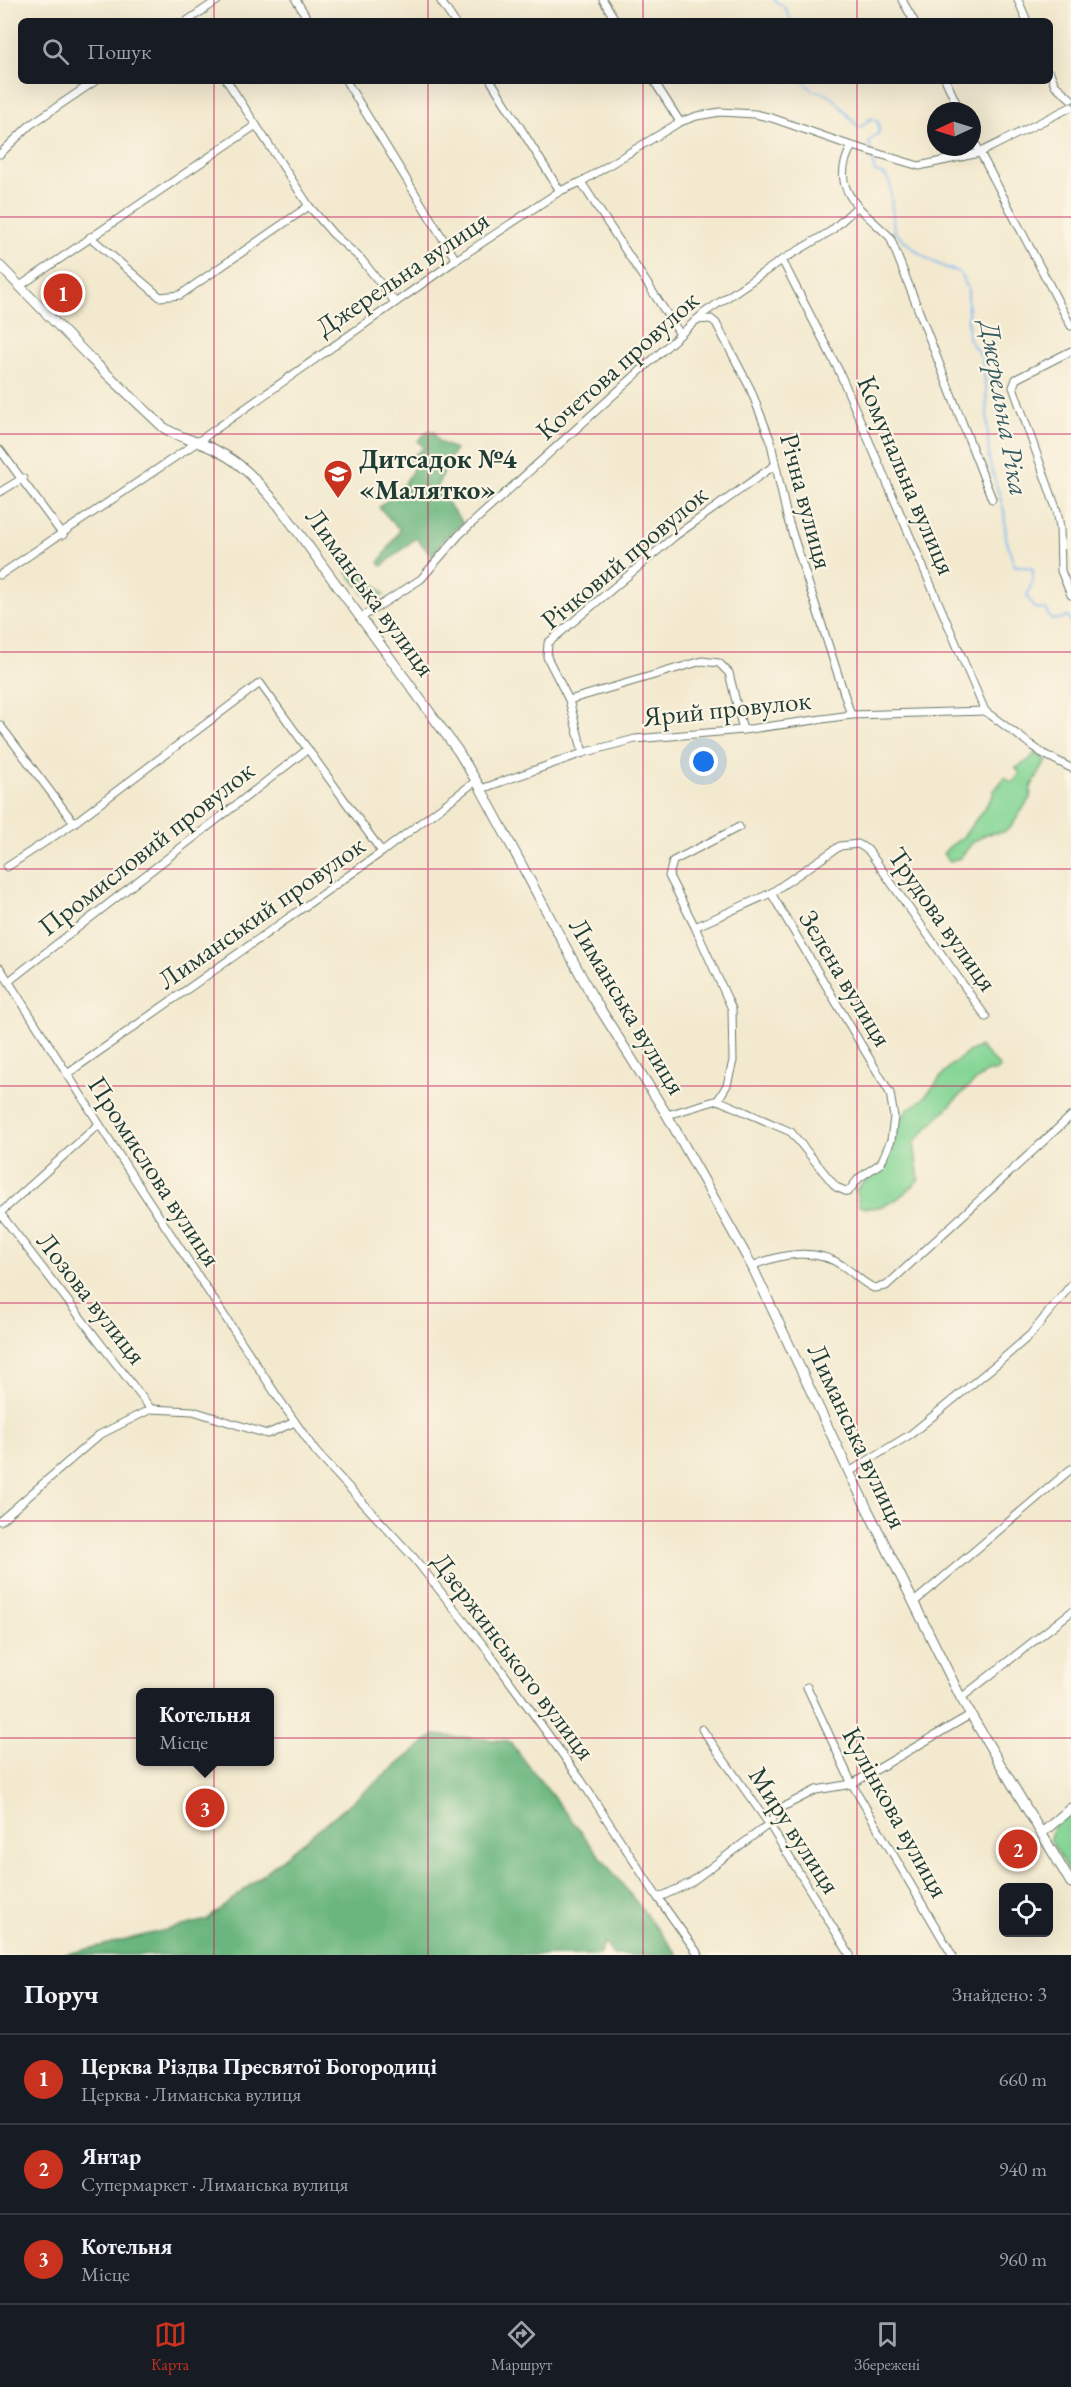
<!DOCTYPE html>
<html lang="uk">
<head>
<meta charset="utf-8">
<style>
	body { margin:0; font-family:"EB Garamond",serif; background:#20242c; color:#f1f3f6 }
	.controls { position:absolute; right:18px; bottom:18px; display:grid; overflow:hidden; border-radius:9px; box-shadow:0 6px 24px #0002 }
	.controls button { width:54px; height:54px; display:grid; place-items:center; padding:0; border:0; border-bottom:2px solid #363941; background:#171b24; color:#f1f3f6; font:30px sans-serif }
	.compass { position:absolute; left:927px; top:102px; width:54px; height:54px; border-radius:50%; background:#171b24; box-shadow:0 6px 24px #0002; rotate:266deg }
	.you { position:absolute; left:704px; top:762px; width:21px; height:21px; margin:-15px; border:4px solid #fff; border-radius:50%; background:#1a73e8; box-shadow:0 0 0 9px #1a73e833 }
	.badge { display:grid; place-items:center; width:39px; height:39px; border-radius:50%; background:#c8321e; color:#fff; font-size:20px; font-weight:700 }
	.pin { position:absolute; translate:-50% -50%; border:3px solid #fff; box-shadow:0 2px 6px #0006 }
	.popup { position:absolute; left:136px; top:1688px; width:138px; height:78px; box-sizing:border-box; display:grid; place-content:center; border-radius:9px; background:#171b24; filter:drop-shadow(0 2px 4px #0005); font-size:20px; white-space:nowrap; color:#9ea1a6 }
	.popup b { font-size:22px; color:#f1f3f6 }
	.popup::after { content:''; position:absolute; left:50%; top:100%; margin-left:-12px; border:12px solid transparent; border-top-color:#171b24 }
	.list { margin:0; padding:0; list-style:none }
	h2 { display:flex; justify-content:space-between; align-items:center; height:78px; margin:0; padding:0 24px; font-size:26px }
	h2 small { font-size:20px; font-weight:400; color:#9ea1a6 }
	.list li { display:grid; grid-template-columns:39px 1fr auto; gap:18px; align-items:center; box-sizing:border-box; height:90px; padding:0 24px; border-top:2px solid #363941 }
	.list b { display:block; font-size:22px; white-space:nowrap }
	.list p { margin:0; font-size:20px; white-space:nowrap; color:#9ea1a6 }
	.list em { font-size:20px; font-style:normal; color:#9ea1a6 }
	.icon { flex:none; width:33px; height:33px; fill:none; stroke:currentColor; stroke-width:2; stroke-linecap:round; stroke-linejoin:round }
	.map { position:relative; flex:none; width:1071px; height:1955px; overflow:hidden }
	.search { position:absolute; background:#171b24; box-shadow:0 6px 24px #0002; left:18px; right:18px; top:18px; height:66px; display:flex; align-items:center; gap:15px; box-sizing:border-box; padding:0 21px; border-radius:9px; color:#9ea1a6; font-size:22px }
	.sheet { height:348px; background:#171b24 }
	nav { display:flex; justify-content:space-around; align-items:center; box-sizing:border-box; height:84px; border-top:2px solid #363941; background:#171b24; font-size:16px; color:#9ea1a6 }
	nav a { display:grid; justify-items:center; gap:3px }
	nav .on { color:#c8321e }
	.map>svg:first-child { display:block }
	.green { fill:#84d595; stroke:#528964; stroke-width:1.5 }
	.forest { fill:#6bb67e; stroke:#457a59; stroke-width:1.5 }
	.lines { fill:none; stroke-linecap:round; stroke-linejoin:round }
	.stream { stroke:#7db8ef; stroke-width:2 }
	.street-casing { stroke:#69796a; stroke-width:9 }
	.secondary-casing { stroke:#69796a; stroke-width:11 }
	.street { stroke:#fff; stroke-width:7 }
	.secondary { stroke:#fff; stroke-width:9 }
	.grid { fill:none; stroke:#c2185b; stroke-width:1.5; stroke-opacity:0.55 }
	.labels { text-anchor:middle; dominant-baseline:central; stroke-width:4.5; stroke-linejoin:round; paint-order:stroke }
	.street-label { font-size:27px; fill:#1f3d34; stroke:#fcf5e5 }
	.poi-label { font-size:27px; font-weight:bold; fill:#1f3d34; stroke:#fcf5e5; text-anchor:start }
	.water-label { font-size:28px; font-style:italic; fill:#365c63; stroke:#fcf5e5 }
</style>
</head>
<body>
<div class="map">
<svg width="1071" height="1955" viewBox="0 0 1071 1955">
	<rect width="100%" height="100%" fill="#fcf5e5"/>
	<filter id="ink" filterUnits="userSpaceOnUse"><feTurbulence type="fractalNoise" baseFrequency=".0167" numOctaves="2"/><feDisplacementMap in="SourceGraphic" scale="12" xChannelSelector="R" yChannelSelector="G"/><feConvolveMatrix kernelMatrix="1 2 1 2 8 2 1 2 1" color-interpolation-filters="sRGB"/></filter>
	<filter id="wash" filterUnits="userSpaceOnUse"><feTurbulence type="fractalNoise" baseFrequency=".008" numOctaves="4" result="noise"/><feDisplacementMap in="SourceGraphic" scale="24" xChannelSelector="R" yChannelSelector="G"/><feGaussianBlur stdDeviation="1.35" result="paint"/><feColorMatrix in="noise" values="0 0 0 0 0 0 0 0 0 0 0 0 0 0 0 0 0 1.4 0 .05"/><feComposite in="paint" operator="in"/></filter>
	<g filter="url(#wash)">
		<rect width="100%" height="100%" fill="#f3e9cf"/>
		<!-- green -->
		<g class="green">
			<polygon points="357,564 369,578 358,586 347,572"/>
			<polygon points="374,583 384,595 370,601 362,591"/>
			<polygon points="1035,753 1047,760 1031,787 1030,798 1011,827 1004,832 986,834 973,842 960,858 950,861 943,854 949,847 964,836 993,796 993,792 1005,777 1012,783 1020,774 1016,768 1028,761"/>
			<path d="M980,1047L1000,1067L995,1072L988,1071L967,1088L914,1142L919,1179C904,1196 883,1214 859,1206L856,1190L891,1154L899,1123L907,1110L923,1099L949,1067L970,1051Z"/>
			<polygon points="1071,1812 1071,1877 1050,1839 1053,1827"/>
		</g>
		<!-- forest -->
		<g class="forest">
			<path d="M428,431L434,432L439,442L455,449L436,488L463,523L444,538L433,557L416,538L382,566L379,563L400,530L379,507C395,495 406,485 414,467L410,458L424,448L418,441Z"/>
			<polygon points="434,1735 509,1741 678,1955 613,1955 605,1943 599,1955 63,1955 207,1920"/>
		</g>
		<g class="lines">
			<!-- stream -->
			<g class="stream">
				<polyline points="774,0 784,7 792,21"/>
				<path d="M803,81L813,91C834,89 845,116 860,128L871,118L878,122L879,132L869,142L875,172L885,175L890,183L894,231C915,251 930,264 959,272L968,288V338L982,358L986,389L989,460L1004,511L1006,538L1014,565L1033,569V579L1027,596L1034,608L1047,610L1048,615L1053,620L1068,617L1071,623"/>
			</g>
		</g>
	</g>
	<g filter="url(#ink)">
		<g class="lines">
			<!-- street casing -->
			<g class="street-casing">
				<g id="street">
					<polyline points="296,0 309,21"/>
					<polyline points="440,0 454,21"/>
					<polyline points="603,0 616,21"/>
					<polyline points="902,0 914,21"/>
					<polyline points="1018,0 1027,21"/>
					<polyline points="187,21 218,0"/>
					<polyline points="1050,73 1055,85 1071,99"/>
					<polyline points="227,81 309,206 333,234 361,259 395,302"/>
					<polyline points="346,81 456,260"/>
					<polyline points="491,81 560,191"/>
					<polyline points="654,81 680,122"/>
					<polyline points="946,81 960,111"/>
					<polyline points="972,137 1071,326"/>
					<path d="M852,146C827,189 861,209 890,237L992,499"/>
					<polyline points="0,154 30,125 95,81"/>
					<polyline points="581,182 680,334"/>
					<polyline points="90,237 160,297 180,295 309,206"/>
					<polyline points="782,260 839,371 985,711"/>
					<polyline points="20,286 256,125"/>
					<polyline points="696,320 711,319 716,323 750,388 770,439 787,517 851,715"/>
					<polyline points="1071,351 1016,379 1013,387 1057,511 1060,527 1061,571 1071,595"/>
					<polyline points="0,450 63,535"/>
					<polyline points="0,492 23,478"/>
					<polyline points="0,575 196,443 456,260 560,191 581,182 680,122 697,116 720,112 755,114 772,118 843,143 919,166 979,153 1071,107"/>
					<polyline points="362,617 421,579 459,535 704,313 782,260 831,231 858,206"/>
					<polyline points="569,700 702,661 719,663 729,673 743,730"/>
					<polyline points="985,711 1042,753 1071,768"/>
					<polyline points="0,725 74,823"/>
					<polyline points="583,753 569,700 547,657 548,643 675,536 775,465"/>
					<polyline points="481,789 583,753 635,739 743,730 851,715 985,711"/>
					<polyline points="7,867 74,823 260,683 382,852"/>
					<polyline points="771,893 840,846 858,844 868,850 986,1017"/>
					<polyline points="695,927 771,893 890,1093 894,1117 891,1140 881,1163 859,1178 848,1192 836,1187 791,1132 718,1100 727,1085 733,1061 732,1009 695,927 669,876 673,861 739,827"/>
					<polyline points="0,968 126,1166 277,1396 316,1452 414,1558 487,1650 581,1780 658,1898 699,1955"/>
					<polyline points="9,981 308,749"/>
					<polyline points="67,1074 382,852 476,781"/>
					<polyline points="667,1115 718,1100"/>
					<polyline points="0,1213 151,1409"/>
					<polyline points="0,1213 99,1124"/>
					<path d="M752,1266C780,1254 816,1247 843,1266C854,1273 862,1283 874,1288L886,1286L1071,1116"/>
					<polyline points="849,1472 911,1434 998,1363 1030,1335 1071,1285"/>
					<polyline points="0,1521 99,1435 151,1409 193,1411 267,1434 295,1422"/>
					<polyline points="913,1603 1071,1469"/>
					<polyline points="807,1687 852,1784 952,1955"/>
					<polyline points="961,1698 1071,1612"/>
					<polyline points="702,1729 769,1824 850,1955"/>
					<polyline points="658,1898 690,1883 769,1824 779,1809 816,1790 852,1784 970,1715"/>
				</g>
			</g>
			<!-- secondary casing -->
			<g class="secondary-casing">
				<g id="secondary">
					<path d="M0,266L89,357L163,427C181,440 201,441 219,452C244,464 261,486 279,506L458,751L481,789L592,996L667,1115L752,1266L849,1472L961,1698L1071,1883"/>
					<polyline points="1042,1833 1071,1808"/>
				</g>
			</g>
			<!-- street -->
			<use href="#street" class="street"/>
			<!-- secondary -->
			<use href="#secondary" class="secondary"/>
		</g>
	</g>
	<!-- grid -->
	<path class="grid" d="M214,0V21M428,0V21M643,0V21M857,0V21M214,81V1955M428,81V1955M643,81V1955M857,81V1955M0,217H1071M0,434H1071M0,652H1071M0,869H1071M0,1086H1071M0,1303H1071M0,1521H1071M0,1738H1071"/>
	<!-- icons -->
	<defs>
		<g id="school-pin" transform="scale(1.5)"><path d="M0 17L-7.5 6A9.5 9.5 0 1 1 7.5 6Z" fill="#c8321e" stroke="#fcf5e5"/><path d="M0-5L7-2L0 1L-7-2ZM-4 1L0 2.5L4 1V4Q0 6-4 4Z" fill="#fff"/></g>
	</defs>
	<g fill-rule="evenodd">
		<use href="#school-pin" x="338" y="474"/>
	</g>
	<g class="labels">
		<!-- street labels -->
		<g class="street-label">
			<text transform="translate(402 273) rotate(-34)">Джерельна вулиця</text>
			<text transform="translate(617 365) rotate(-42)">Кочетова провулок</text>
			<text transform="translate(907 475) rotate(67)">Комунальна вулиця</text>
			<text transform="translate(807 501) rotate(75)">Річна вулиця</text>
			<text transform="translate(624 557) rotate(-40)">Річковий провулок</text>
			<text transform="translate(371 592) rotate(54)">Лиманська вулиця</text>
			<text transform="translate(727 708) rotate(-6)">Ярий провулок</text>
			<text transform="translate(146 848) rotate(-38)">Промисловий провулок</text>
			<text transform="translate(261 912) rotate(-35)">Лиманський провулок</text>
			<text transform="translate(943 919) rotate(55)">Трудова вулиця</text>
			<text transform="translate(846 978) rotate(59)">Зелена вулиця</text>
			<text transform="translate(628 1006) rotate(59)">Лиманська вулиця</text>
			<text transform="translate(155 1171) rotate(57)">Промислова вулиця</text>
			<text transform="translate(92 1298) rotate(52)">Лозова вулиця</text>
			<text transform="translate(858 1436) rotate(65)">Лиманська вулиця</text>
			<text transform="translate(514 1656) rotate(53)">Дзержинського вулиця</text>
			<text transform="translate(896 1812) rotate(61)">Кулінкова вулиця</text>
			<text transform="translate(795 1830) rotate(57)">Миру вулиця</text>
		</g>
		<!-- poi labels -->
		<g class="poi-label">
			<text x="359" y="458">Дитсадок №4<tspan x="359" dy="31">«Малятко»</tspan></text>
		</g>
		<!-- water labels -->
		<g class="water-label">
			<text transform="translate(1005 408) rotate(80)">Джерельна Ріка</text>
		</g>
	</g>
</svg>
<div class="controls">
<button><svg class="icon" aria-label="locate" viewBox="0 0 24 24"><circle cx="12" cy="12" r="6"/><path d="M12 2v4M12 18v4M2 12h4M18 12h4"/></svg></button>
</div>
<svg class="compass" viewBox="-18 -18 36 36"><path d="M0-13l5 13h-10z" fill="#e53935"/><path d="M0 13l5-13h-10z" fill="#9ea1a6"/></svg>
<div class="you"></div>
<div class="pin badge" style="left:63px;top:293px">1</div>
<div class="pin badge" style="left:1018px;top:1849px">2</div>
<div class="pin badge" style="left:205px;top:1808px">3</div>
<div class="popup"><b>Котельня</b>Місце</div>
<div class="search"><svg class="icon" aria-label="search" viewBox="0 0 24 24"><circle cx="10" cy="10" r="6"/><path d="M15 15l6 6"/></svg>Пошук</div>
</div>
<section class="sheet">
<h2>Поруч<small>Знайдено: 3</small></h2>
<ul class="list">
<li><span class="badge">1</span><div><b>Церква Різдва Пресвятої Богородиці</b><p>Церква · Лиманська вулиця</p></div><em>660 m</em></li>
<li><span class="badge">2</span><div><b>Янтар</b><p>Супермаркет · Лиманська вулиця</p></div><em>940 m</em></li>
<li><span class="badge">3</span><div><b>Котельня</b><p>Місце</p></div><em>960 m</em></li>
</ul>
</section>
<nav>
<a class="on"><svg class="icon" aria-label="map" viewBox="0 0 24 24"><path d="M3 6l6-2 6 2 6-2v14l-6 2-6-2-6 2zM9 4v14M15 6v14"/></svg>Карта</a>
<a><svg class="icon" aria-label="directions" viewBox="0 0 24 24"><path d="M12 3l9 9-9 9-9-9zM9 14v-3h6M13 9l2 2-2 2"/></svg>Маршрут</a>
<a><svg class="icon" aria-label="saved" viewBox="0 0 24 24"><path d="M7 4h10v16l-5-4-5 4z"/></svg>Збережені</a>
</nav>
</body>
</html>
